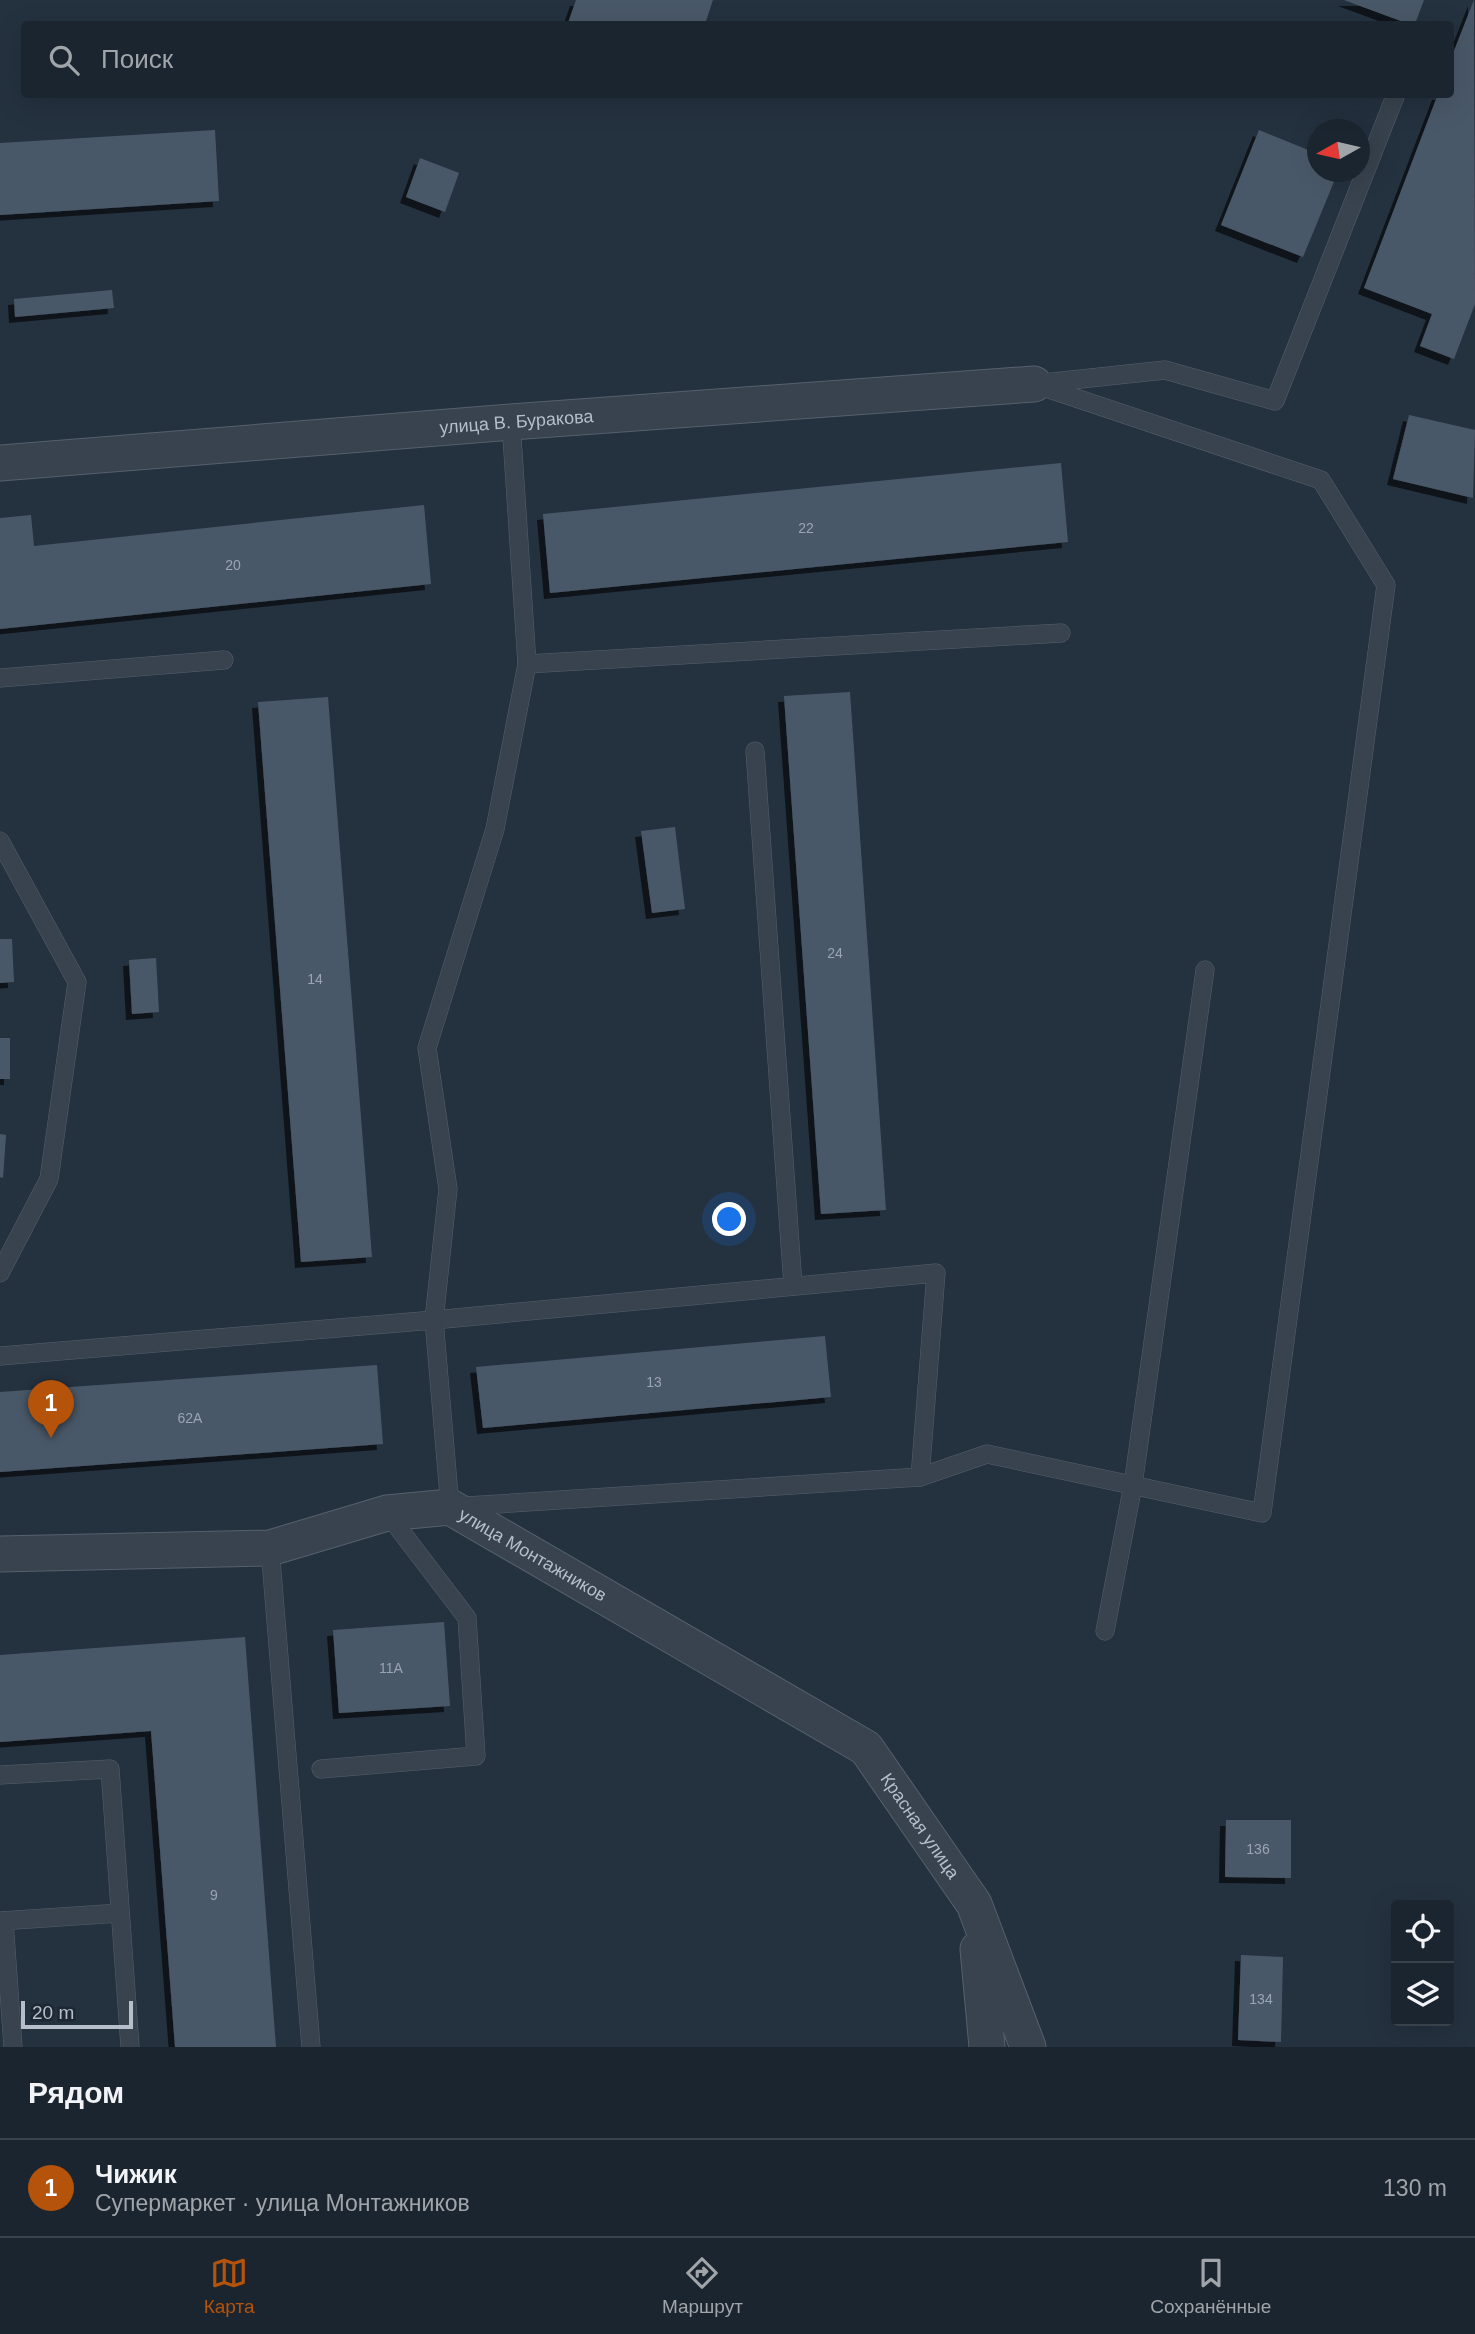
<!DOCTYPE html>
<html lang="ru">
<head>
<meta charset="utf-8">
<style>
	body { margin:0; font-family:Arial,sans-serif; background:#28313b; color:#f1f3f6 }
	.controls { position:absolute; right:21px; bottom:21px; display:grid; overflow:hidden; border-radius:7px; box-shadow:0 7px 28px #0002 }
	.controls button { width:63px; height:63px; display:grid; place-items:center; padding:0; border:0; border-bottom:2px solid #39424b; background:#1b252f; color:#f1f3f6; font:35px sans-serif }
	.compass { position:absolute; left:1307px; top:119px; width:63px; height:63px; border-radius:50%; background:#1b252f; box-shadow:0 7px 28px #0002; rotate:262deg }
	.scale { position:absolute; left:21px; bottom:18px; width:112px; box-sizing:border-box; padding-left:7px; border:4px solid #b5beca; border-top:0; font-size:19px; line-height:24px; white-space:nowrap; color:#b5beca; -webkit-text-stroke:5px #1d2834; paint-order:stroke }
	.you { position:absolute; left:730px; top:1220px; width:24px; height:24px; margin:-18px; border:5px solid #fff; border-radius:50%; background:#1a73e8; box-shadow:0 0 0 10px #1a73e833 }
	.badge { display:grid; place-items:center; width:46px; height:46px; border-radius:50%; background:#b45309; color:#fff; font-size:23px; font-weight:700 }
	.pin { position:absolute; translate:-50% -58px; filter:drop-shadow(0 2px 4px #0008) }
	.pin::after { content:''; position:absolute; top:37px; width:24px; height:21px; background:inherit; clip-path:polygon(0 0,100% 0,50% 100%) }
	.list { margin:0; padding:0; list-style:none }
	h2 { display:flex; justify-content:space-between; align-items:center; height:91px; margin:0; padding:0 28px; font-size:30px }
	h2 small { font-size:23px; font-weight:400; color:#a0a5aa }
	.list li { display:grid; grid-template-columns:46px 1fr auto; gap:21px; align-items:center; box-sizing:border-box; height:98px; padding:0 28px; border-top:2px solid #39424b }
	.list b { display:block; font-size:26px; white-space:nowrap }
	.list p { margin:0; font-size:23px; white-space:nowrap; color:#a0a5aa }
	.list em { font-size:23px; font-style:normal; color:#a0a5aa }
	.icon { flex:none; width:38px; height:38px; fill:none; stroke:currentColor; stroke-width:2; stroke-linecap:round; stroke-linejoin:round }
	.map { position:relative; flex:none; width:1475px; height:2047px; overflow:hidden }
	.search { position:absolute; background:#1b252f; box-shadow:0 7px 28px #0002; left:21px; right:21px; top:21px; height:77px; display:flex; align-items:center; gap:18px; box-sizing:border-box; padding:0 24px; border-radius:7px; color:#a0a5aa; font-size:26px }
	.sheet { height:189px; background:#1b252f }
	nav { display:flex; justify-content:space-around; align-items:center; box-sizing:border-box; height:98px; border-top:2px solid #39424b; background:#1b252f; font-size:19px; color:#a0a5aa }
	nav a { display:grid; justify-items:center; gap:4px }
	nav .on { color:#b45309 }
	.map>svg:first-child { display:block }
	.building { fill:#4a5868; filter:url(#shadow) }
	.lines { fill:none; stroke-linecap:round; stroke-linejoin:round }
	.service-casing { stroke:#56616d; stroke-width:19 }
	.minor-casing { stroke:#56616d; stroke-width:37 }
	.service { stroke:#38434f; stroke-width:18 }
	.minor { stroke:#38434f; stroke-width:35 }
	.labels { text-anchor:middle; dominant-baseline:central; stroke-width:5; stroke-linejoin:round; paint-order:stroke }
	.number-label { font-size:14px; fill:#9aa4b2 }
	.street-label { font-size:18px; fill:#b5beca; stroke:#1d2834 }
</style>
</head>
<body>
<div class="map">
<svg width="1475" height="2047" viewBox="0 0 1475 2047">
	<defs>
		<filter id="shadow"><feDropShadow dx="-6" dy="6" stdDeviation="0" flood-color="#0009"/></filter>
	</defs>
	<rect width="100%" height="100%" fill="#24313f"/>
	<!-- building -->
	<g class="building">
		<polygon points="576,0 713,0 705,24 571,24 568,23"/>
		<polygon points="1344,0 1424,0 1415,24 1409,24"/>
		<polygon points="1474,0 1475,304 1454,359 1420,346 1432,314 1364,288 1438,94 1450,94 1450,61"/>
		<polygon points="215,130 219,201 0,215 0,143"/>
		<polygon points="1259,130 1318,154 1318,172 1338,172 1303,257 1221,225"/>
		<polygon points="420,158 459,173 445,212 406,197"/>
		<polygon points="112,290 114,308 15,317 14,299"/>
		<polygon points="1409,415 1475,430 1473,498 1393,479"/>
		<polygon points="1061,463 1068,542 550,593 543,514"/>
		<polygon points="424,505 431,584 0,629 0,518 31,515 34,546"/>
		<polygon points="850,692 886,1210 821,1214 784,696"/>
		<polygon points="328,697 372,1257 301,1262 258,702"/>
		<polygon points="675,827 685,909 652,913 641,831"/>
		<polygon points="0,939 12,939 14,982 0,983"/>
		<polygon points="156,958 159,1012 132,1014 129,960"/>
		<rect x="0" y="1038" width="10" height="41"/>
		<polygon points="0,1134 6,1135 3,1178 0,1177"/>
		<polygon points="825,1336 831,1397 483,1428 476,1367"/>
		<polygon points="377,1365 383,1444 0,1472 0,1392"/>
		<polygon points="444,1622 450,1706 339,1713 333,1630"/>
		<polygon points="245,1637 276,2047 175,2047 151,1731 0,1742 0,1655"/>
		<polygon points="1226,1820 1291,1820 1291,1878 1225,1877"/>
		<polygon points="1241,1955 1283,1957 1281,2042 1238,2040"/>
	</g>
	<g class="lines">
		<!-- service casing -->
		<g class="service-casing">
			<g id="service">
				<polyline points="511,422 527,664 1061,633"/>
				<polyline points="0,678 224,660"/>
				<polyline points="755,751 793,1286"/>
				<polyline points="0,841 77,982 49,1179 0,1273"/>
				<polygon points="936,1273 920,1477 450,1507 434,1320"/>
				<polyline points="0,1356 434,1320 448,1189 427,1048 495,829 527,664"/>
				<polyline points="920,1477 987,1454 1262,1513 1386,585 1321,480 1034,384 1165,370 1275,401 1396,94"/>
				<polyline points="270,1548 311,2047"/>
				<polyline points="1105,1631 1133,1485 1205,970"/>
				<polyline points="321,1769 476,1756 467,1618 387,1513"/>
				<polyline points="0,1775 110,1769 130,2047"/>
				<polyline points="0,1921 120,1913"/>
				<polyline points="4,1921 13,2047"/>
			</g>
		</g>
		<!-- minor casing -->
		<g class="minor-casing">
			<g id="minor">
				<path id="s1" d="M0,463L511,422L1034,384"/>
				<path id="s2" d="M0,1554L270,1548L387,1513L450,1507L866,1748L974,1904L1028,2047"/>
				<polyline points="978,1949 987,2047"/>
			</g>
		</g>
		<!-- service -->
		<use href="#service" class="service"/>
		<!-- minor -->
		<use href="#minor" class="minor"/>
	</g>
	<g class="labels">
		<!-- number labels -->
		<g class="number-label">
			<text x="806" y="528">22</text>
			<text x="233" y="565">20</text>
			<text x="835" y="953">24</text>
			<text x="315" y="979">14</text>
			<text x="654" y="1382">13</text>
			<text x="190" y="1418">62А</text>
			<text x="391" y="1668">11А</text>
			<text x="1258" y="1849">136</text>
			<text x="214" y="1895">9</text>
			<text x="1261" y="1999">134</text>
		</g>
		<!-- street labels -->
		<g class="street-label">
			<text stroke="none"><textPath href="#s1" startOffset="518">улица В. Буракова</textPath></text>
			<text stroke="none"><textPath href="#s2" startOffset="551">улица Монтажников</textPath></text>
			<text stroke="none"><textPath href="#s2" startOffset="1031">Красная улица</textPath></text>
		</g>
	</g>
</svg>
<div class="controls">
<button><svg class="icon" aria-label="locate" viewBox="0 0 24 24"><circle cx="12" cy="12" r="6"/><path d="M12 2v4M12 18v4M2 12h4M18 12h4"/></svg></button>
<button><svg class="icon" aria-label="layers" viewBox="0 0 24 24"><path d="M12 4l9 5-9 5-9-5zM3 14l9 5 9-5"/></svg></button>
</div>
<svg class="compass" viewBox="-18 -18 36 36"><path d="M0-13l5 13h-10z" fill="#e53935"/><path d="M0 13l5-13h-10z" fill="#a0a5aa"/></svg>
<div class="scale">20 m</div>
<div class="you"></div>
<div class="pin badge" style="left:51px;top:1438px">1</div>
<div class="search"><svg class="icon" aria-label="search" viewBox="0 0 24 24"><circle cx="10" cy="10" r="6"/><path d="M15 15l6 6"/></svg>Поиск</div>
</div>
<section class="sheet">
<h2>Рядом<small></small></h2>
<ul class="list">
<li><span class="badge">1</span><div><b>Чижик</b><p>Супермаркет · улица Монтажников</p></div><em>130 m</em></li>
</ul>
</section>
<nav>
<a class="on"><svg class="icon" aria-label="map" viewBox="0 0 24 24"><path d="M3 6l6-2 6 2 6-2v14l-6 2-6-2-6 2zM9 4v14M15 6v14"/></svg>Карта</a>
<a><svg class="icon" aria-label="directions" viewBox="0 0 24 24"><path d="M12 3l9 9-9 9-9-9zM9 14v-3h6M13 9l2 2-2 2"/></svg>Маршрут</a>
<a><svg class="icon" aria-label="saved" viewBox="0 0 24 24"><path d="M7 4h10v16l-5-4-5 4z"/></svg>Сохранённые</a>
</nav>
</body>
</html>
